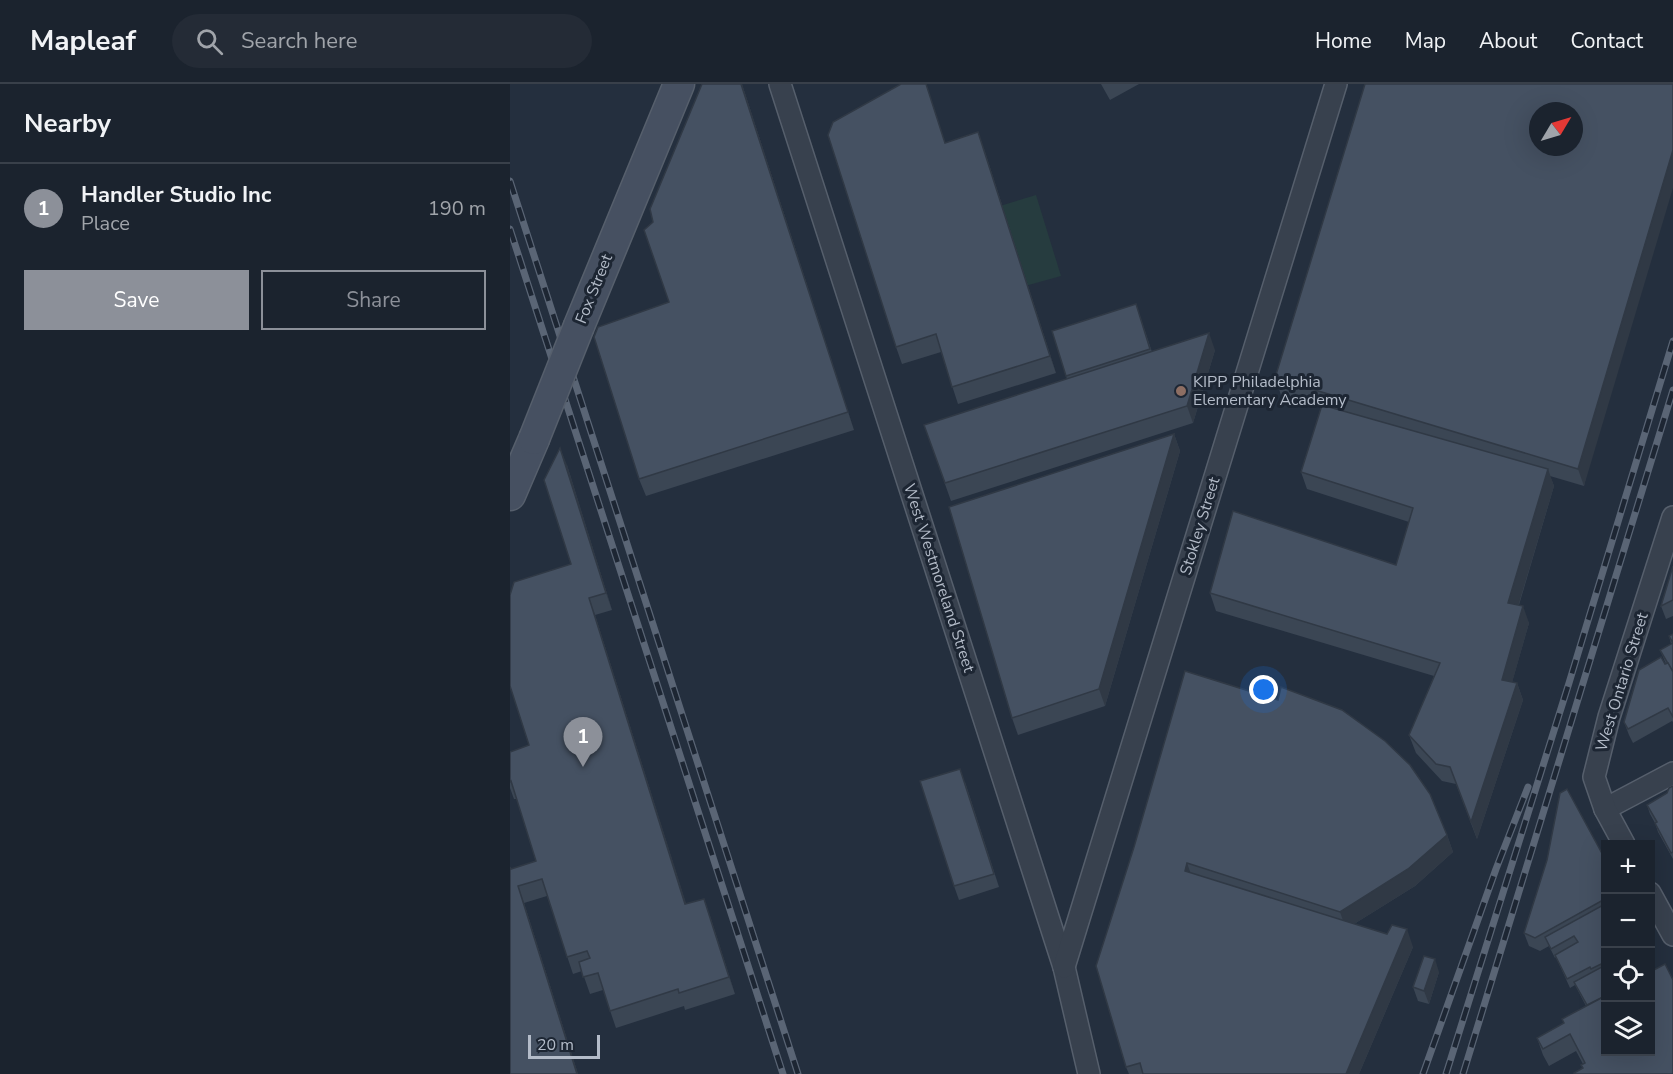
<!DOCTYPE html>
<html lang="en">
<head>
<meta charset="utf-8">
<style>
	body { margin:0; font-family:"Nunito Sans",sans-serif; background:#242b36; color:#f1f3f6 }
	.controls { position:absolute; right:18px; bottom:18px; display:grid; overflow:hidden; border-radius:0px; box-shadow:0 6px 24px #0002 }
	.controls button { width:54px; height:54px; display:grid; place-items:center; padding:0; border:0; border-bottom:2px solid #39404a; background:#1b232e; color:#f1f3f6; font:30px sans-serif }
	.compass { position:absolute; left:1019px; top:18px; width:54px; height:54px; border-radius:50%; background:#1b232e; box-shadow:0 6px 24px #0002; rotate:52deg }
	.scale { position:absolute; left:18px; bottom:15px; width:72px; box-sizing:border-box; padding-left:6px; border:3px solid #b4bcc9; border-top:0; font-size:16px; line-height:21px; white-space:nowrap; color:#b4bcc9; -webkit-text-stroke:4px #1d2633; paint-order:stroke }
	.you { position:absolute; left:754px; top:606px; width:21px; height:21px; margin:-15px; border:4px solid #fff; border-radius:50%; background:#1a73e8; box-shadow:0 0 0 9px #1a73e833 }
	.badge { display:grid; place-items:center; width:39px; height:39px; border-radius:50%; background:#8c9099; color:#fff; font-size:20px; font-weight:700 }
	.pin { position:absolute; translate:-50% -50px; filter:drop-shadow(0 2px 3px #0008) }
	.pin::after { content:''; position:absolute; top:32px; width:21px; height:18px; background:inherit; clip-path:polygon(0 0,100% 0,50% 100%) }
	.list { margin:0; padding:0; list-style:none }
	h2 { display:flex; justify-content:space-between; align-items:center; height:78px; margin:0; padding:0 24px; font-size:26px }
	h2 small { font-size:20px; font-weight:400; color:#a0a4aa }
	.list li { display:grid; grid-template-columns:39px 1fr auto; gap:18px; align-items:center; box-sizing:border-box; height:90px; padding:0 24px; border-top:2px solid #39404a }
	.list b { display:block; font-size:22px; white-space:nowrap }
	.list p { margin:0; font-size:20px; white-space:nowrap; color:#a0a4aa }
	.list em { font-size:20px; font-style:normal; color:#a0a4aa }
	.actions { display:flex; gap:12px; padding:18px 24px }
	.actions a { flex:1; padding:14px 0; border:2px solid #8c9099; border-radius:0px; text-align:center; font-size:21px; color:#8c9099 }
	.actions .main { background:#8c9099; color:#fff }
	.icon { flex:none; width:33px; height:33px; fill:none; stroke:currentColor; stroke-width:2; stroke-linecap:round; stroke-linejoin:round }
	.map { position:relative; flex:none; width:1163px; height:990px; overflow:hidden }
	header { display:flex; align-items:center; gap:36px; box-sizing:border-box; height:84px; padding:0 30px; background:#1b232e; border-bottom:2px solid #39404a }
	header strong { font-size:28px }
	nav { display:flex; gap:33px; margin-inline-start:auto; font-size:21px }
	.search { width:420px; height:54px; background:#242b36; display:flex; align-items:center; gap:15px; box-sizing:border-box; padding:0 21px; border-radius:33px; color:#a0a4aa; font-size:22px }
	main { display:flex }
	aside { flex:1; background:#1b232e }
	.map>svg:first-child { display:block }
	.green { fill:#263c3f }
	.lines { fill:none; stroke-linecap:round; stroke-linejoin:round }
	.street-casing { stroke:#565f6c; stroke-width:24 }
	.secondary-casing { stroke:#565f6c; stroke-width:33 }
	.street { stroke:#38414e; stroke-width:21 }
	.secondary { stroke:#465061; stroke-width:30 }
	.rail-casing { stroke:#5a6575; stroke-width:7 }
	.rail { stroke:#1d2633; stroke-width:4.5; stroke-dasharray:14; stroke-linecap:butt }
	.secondary-bridge-casing { stroke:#565f6c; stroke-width:33; stroke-linecap:butt }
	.secondary-bridge { stroke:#465061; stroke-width:30 }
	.wall { fill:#3b4654 }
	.shaded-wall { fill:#303945 }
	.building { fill:#455162; stroke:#303945; stroke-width:1.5; fill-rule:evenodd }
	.education-dot { fill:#8d6e63; stroke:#1d2633; stroke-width:2 }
	.labels { text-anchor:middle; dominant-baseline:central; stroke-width:6; stroke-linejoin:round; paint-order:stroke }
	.street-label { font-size:16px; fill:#b4bcc9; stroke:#1d2633 }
	.poi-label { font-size:16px; fill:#b4bcc9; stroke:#1d2633; text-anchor:start }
</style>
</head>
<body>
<header>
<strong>Mapleaf</strong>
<div class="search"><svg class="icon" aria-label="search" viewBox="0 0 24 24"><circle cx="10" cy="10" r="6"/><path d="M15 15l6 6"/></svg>Search here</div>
<nav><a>Home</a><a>Map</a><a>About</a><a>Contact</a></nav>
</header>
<main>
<aside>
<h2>Nearby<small></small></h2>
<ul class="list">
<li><span class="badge">1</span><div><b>Handler Studio Inc</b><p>Place</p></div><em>190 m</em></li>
</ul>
<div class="actions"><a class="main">Save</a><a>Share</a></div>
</aside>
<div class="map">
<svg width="1163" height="990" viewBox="0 0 1163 990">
	<rect width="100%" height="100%" fill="#242f3e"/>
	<!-- green -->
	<polygon class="green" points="526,111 551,192 515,202 490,122"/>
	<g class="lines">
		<!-- street casing -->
		<g class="street-casing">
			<g id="street">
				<polyline points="270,0 554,883 579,990"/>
				<polyline points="1095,725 1163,689"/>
				<polyline points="1114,760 1095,725 1084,693 1099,633 1163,433"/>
				<polyline points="1140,809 1163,851"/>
				<polyline points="554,883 826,0"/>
			</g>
		</g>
		<!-- secondary casing -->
		<g class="secondary-casing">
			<g id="secondary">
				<polyline points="69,242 169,0"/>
				<polyline points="0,411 24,355"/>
			</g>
		</g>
		<!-- street -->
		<use href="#street" class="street"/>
		<!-- secondary -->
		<use href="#secondary" class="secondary"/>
		<!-- rail casing -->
		<g class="rail-casing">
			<g id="rail">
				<polyline points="0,97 288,990"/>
				<polyline points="0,145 273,990"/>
				<polyline points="913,990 986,785 1018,703"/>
				<polyline points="936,990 1059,599 1163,257"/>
				<polyline points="953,990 1163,306"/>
			</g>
		</g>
		<!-- rail -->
		<use href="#rail" class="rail"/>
		<!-- secondary-bridge casing -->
		<g class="secondary-bridge-casing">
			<polyline id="secondary-bridge" points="24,355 69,242"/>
		</g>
		<!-- secondary-bridge -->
		<use href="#secondary-bridge" class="secondary-bridge"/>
	</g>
	<!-- wall -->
	<g class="wall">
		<polygon points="192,0 232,0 344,346 136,412 129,395 159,218 143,138"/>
		<polygon points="591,0 629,0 600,16"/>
		<polygon points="1163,0 1074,402 1040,392 1044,402 1009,521 1019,539 1002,598 1007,599 1013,616 967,755 946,700 932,697 906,669 899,651 924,592 706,527 700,509 886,481 899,438 797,405 791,388 811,323 771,311 765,294"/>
		<polygon points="436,59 474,65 546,289 448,320 431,268 392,280 386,263"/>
		<polygon points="626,220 642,268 705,266 683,339 441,417 414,341 557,295 542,247"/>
		<polygon points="664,350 670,367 595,622 508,651 502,634"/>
		<polygon points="57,381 102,526 85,531 176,820 200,832 225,910 175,926 174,922 106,944 93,906 80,910 72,887 63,890 37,812 14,819 68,990 0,990 1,785 26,777 7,715 4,715 0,704 0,668 19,661 61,480"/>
		<polygon points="1163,482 1163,532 1156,535 1151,522"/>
		<polygon points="1163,550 1163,638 1162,637 1123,659 1119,651 1114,638 1156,580 1150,566 1161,560 1159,552"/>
		<polygon points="455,698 489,803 449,816 444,802"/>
		<polygon points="1163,702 1163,775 1148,748 1145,739 1140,730 1137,721 1157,709"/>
		<polygon points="937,751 943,768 905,802 844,840 903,863 849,990 619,990 616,983 624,763"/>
		<polygon points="1095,775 1095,968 1072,984 1073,980 1066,967 1039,982 1033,971 1027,954 1054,940 1052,935 1076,922 1065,901 1060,904 1046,873 1045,874 1039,862 1030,867 1019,862 1014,849"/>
		<polygon points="929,888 919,920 908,917 903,903"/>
	</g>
	<!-- shaded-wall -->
	<g class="shaded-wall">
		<polygon points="231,0 232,0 344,346 338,328"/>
		<polygon points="468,48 474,65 546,289 540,272"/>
		<polygon points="1163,66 1163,104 1074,402 1068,385"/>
		<polygon points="699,249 705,266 683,339 677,322"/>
		<polygon points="664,350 670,367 595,622 589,605"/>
		<polygon points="50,364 57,381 102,526 96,509"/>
		<polygon points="1038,385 1044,402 1004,536 998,519"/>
		<polygon points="79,514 85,531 182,838 175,820"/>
		<polygon points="1013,522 1019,539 998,613 992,596"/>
		<polygon points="1007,599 1013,616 967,755 961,738"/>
		<polygon points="937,751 943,768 905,802 836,845 830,828"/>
		<polygon points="677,779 683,796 675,787"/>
		<polygon points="8,802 14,819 68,990 67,990"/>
		<polygon points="194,815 200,832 225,910 219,893"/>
		<polygon points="897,845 903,863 849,990 836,990"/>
		<polygon points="925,875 929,888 919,920 914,907"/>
	</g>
	<!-- building -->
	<g class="building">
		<polygon points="192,0 231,0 338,328 129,395 84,253 88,243 159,218 134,146 143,138 140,125"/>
		<polygon points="391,0 416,0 435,59 468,48 540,272 442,303 426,250 386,263 318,51 323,38"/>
		<path d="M855,0H1163V66L1068,385L765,294ZM1028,27H1064V63H1028Z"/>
		<polygon points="626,220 640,265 556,292 542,247"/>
		<polygon points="699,249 677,322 435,399 414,341"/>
		<polygon points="812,321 1038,385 998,519 1013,522 992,596 1007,599 961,738 940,683 926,680 899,651 930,579 700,509 723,427 886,481 903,424 791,388"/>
		<polygon points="664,350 589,605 502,634 439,423"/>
		<polygon points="50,364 96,509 79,514 175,820 194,815 219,893 169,909 168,905 100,927 88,889 73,893 69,878 80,874 77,867 57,873 32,795 8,802 67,990 0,990 0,783 1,785 26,777 1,697 0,698 0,668 19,661 0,602 0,511 4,498 61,480 34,396"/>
		<polygon points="1163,482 1163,516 1151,522"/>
		<polygon points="1163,550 1163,588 1150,566 1163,559 1159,552"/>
		<polygon points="1151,573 1155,580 1158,579 1163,588 1163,633 1158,624 1118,645 1114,638 1129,586"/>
		<polygon points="675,587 768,616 771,603 832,626 875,657 900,681 920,710 937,751 898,785 830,828 677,779 675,787 877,850 882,841 897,845 836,990 633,990 630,979 616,983 586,882 624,763"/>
		<polygon points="450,685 484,790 444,802 410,697"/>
		<polygon points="1163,702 1163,768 1161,769 1145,739 1147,738 1137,721 1157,709 1159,704"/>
		<polygon points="1057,705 1095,775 1095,815 1025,854 1014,849 1037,776 1050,709"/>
		<polygon points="1095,820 1095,912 1077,921 1064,898 1092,883 1091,880 1081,885 1080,883 1057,895 1045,871 1068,858 1064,852 1041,865 1035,853"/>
		<polygon points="914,872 925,875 914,907 903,903"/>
		<polygon points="1155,880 1163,896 1163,990 1064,990 1064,989 1073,984 1071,981 1075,979 1060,950 1033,965 1027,954 1054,939 1052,935 1095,912 1095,968 1140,968 1140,888"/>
	</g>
	<!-- markers -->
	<circle class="education-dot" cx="671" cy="307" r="6"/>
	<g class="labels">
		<!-- street labels -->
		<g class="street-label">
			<text transform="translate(84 205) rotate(-68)">Fox Street</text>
			<text transform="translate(690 442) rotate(-73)">Stokley Street</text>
			<text transform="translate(429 494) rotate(72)">West Westmoreland Street</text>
			<text transform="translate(1112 598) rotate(-73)">West Ontario Street</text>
		</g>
		<!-- poi labels -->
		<g class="poi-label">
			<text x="683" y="298">KIPP Philadelphia<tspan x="683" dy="18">Elementary Academy</tspan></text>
		</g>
	</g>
</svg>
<div class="controls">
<button>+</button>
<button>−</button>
<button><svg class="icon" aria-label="locate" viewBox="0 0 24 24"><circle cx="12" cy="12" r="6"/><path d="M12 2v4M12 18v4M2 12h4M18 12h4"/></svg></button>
<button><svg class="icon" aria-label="layers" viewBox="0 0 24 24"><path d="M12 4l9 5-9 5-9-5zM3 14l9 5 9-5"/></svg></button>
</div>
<svg class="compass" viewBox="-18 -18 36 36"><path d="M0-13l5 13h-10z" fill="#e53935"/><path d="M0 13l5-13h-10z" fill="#a0a4aa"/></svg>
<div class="scale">20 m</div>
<div class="you"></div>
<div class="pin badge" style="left:73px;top:683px">1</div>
</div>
</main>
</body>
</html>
